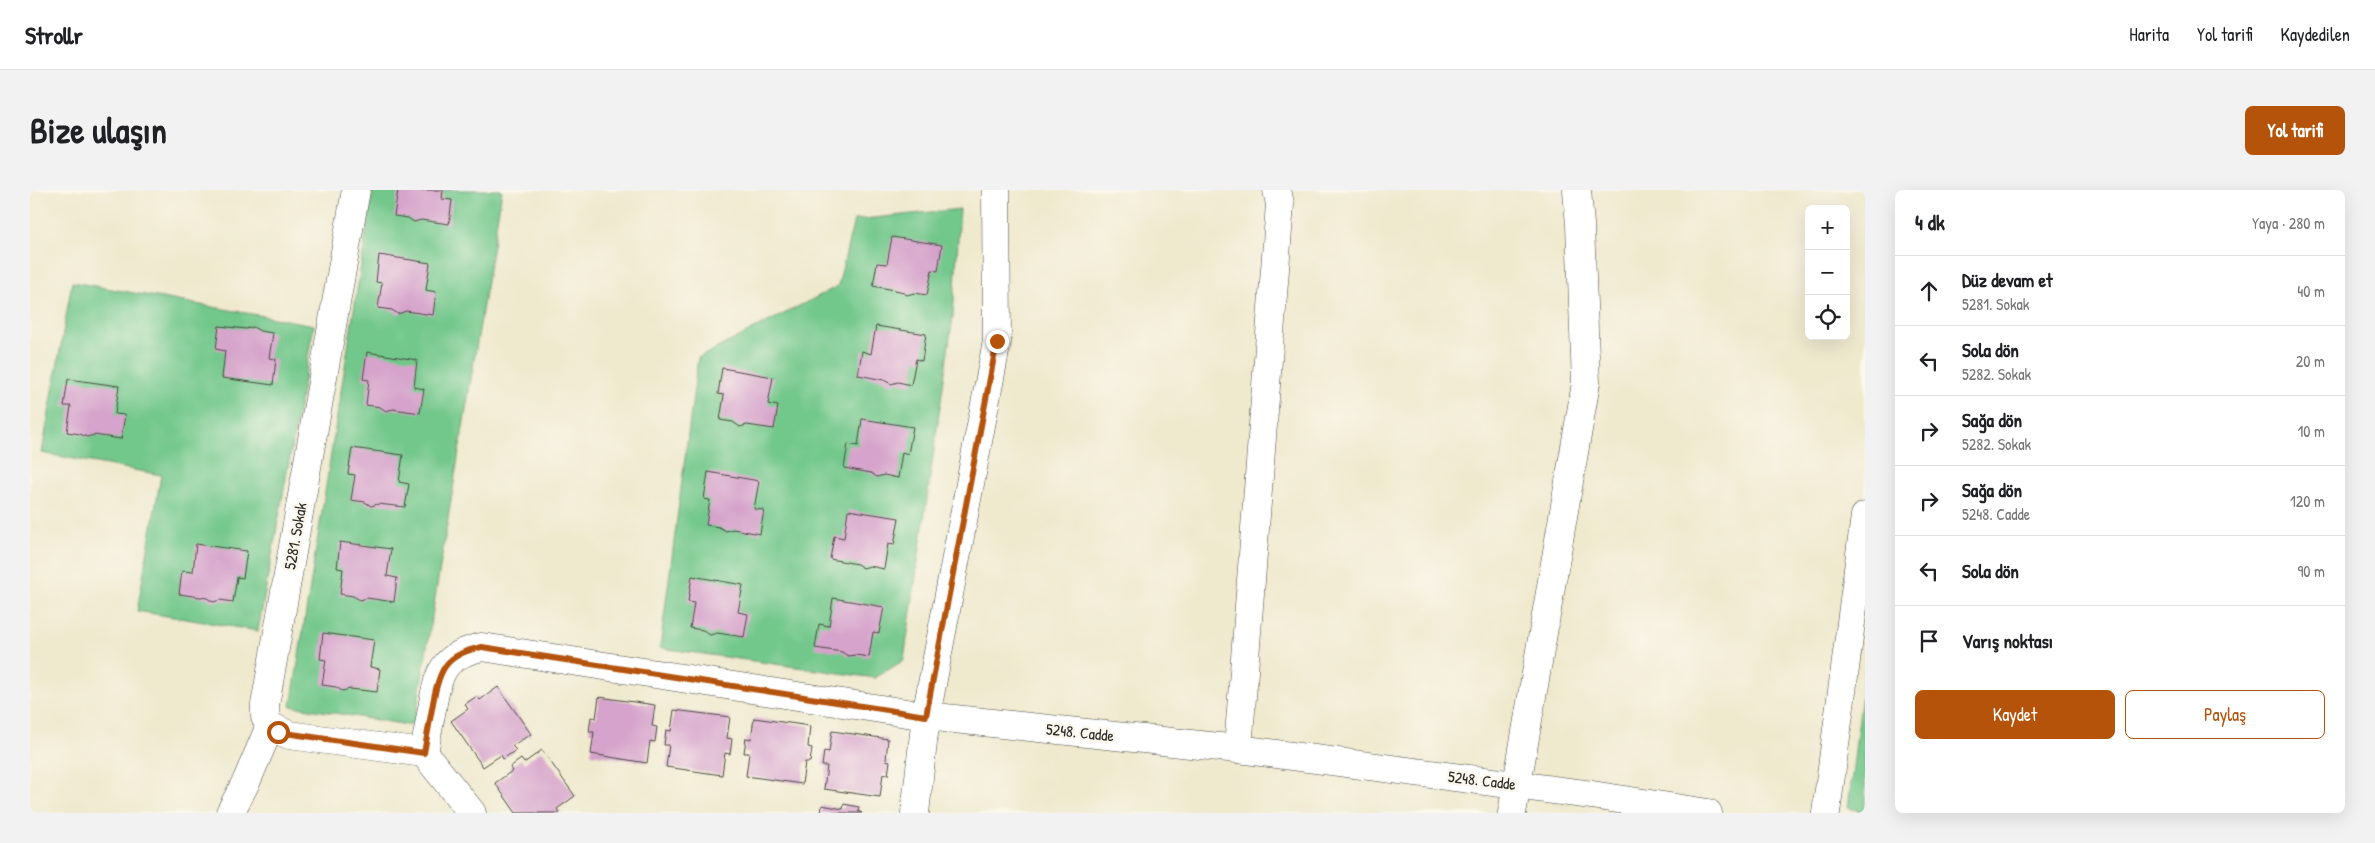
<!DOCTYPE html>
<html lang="tr">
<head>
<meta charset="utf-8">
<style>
	body { margin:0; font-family:"Patrick Hand",sans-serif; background:#f2f2f2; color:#202124 }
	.controls { position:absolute; right:15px; top:15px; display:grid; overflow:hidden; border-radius:8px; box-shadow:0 5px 20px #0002 }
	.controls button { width:45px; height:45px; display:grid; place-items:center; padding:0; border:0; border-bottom:1px solid #e0e0e0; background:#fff; color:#202124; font:25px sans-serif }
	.stop { position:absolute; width:15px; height:15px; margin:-11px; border:4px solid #b45309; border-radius:50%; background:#fff }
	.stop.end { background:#b45309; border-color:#fff; box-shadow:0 1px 5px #0008 }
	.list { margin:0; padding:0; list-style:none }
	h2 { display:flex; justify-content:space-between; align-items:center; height:65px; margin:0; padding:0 20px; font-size:21px }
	h2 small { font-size:16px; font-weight:400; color:#757577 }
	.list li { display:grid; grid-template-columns:32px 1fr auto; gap:15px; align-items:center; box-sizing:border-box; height:70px; padding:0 20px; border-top:1px solid #e0e0e0 }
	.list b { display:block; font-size:19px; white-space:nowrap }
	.list p { margin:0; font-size:16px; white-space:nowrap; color:#757577 }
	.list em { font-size:16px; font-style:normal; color:#757577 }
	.actions { display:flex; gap:10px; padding:15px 20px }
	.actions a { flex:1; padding:11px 0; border:1px solid #b45309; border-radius:8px; text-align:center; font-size:18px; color:#b45309 }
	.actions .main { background:#b45309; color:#fff }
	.icon { flex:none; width:28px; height:28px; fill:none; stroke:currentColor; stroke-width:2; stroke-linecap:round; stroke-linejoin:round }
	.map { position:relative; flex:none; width:1835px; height:623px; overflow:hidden; border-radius:8px }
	header { display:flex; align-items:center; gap:30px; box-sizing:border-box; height:70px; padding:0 25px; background:#fff; border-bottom:1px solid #e0e0e0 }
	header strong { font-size:24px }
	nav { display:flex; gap:28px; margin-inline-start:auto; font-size:18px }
	.intro { display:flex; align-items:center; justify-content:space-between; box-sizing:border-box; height:120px; padding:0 30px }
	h1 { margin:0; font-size:35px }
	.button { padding:12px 22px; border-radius:8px; background:#b45309; color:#fff; font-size:18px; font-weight:700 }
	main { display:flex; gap:30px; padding:0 30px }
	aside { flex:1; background:#fff; border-radius:8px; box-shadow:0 5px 20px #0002 }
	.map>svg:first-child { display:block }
	.green { fill:#72c78b; stroke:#4e795b }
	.building { fill:#d5a3cb }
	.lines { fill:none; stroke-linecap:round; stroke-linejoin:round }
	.minor-casing { stroke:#484843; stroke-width:29 }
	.minor { stroke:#fff; stroke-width:28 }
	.route { stroke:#b45309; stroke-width:6 }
	.labels { text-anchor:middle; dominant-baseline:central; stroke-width:5; stroke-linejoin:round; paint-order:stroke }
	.street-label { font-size:16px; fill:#2b2b2b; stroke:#fbf7ec }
</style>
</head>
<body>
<header>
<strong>Strollr</strong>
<nav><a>Harita</a><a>Yol tarifi</a><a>Kaydedilen</a></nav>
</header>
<div class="intro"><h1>Bize ulaşın</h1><a class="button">Yol tarifi</a></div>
<main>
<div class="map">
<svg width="1835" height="623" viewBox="0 0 1835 623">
	<rect width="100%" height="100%" fill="#fbf7ec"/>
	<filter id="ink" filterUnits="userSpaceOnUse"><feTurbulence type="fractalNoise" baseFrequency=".02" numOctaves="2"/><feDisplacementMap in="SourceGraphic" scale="10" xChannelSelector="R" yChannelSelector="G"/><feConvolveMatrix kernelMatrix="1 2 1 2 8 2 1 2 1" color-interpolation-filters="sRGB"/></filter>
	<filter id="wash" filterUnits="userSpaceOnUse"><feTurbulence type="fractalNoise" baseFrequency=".0096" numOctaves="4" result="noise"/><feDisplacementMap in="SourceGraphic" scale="20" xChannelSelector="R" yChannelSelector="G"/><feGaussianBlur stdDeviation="1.12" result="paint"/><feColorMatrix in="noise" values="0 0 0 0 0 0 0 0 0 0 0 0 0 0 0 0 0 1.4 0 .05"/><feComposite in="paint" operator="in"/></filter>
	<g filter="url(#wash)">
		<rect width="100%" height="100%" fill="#efe9ce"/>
		<!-- green -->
		<g class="green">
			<polygon points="343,0 472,0 384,536 261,516"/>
			<polygon points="930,19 923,126 874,470 845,488 630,458 668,168 808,96 824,30"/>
			<polygon points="42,92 284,135 228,441 107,421 131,285 12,263"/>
			<polygon points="1835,479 1835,622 1818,618"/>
		</g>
		<g id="blocks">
			<!-- building -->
			<g class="building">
				<polygon points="368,0 413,0 412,9 422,10 419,34 391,30 384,32 378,28 364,26"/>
				<polygon points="862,47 912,55 908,81 902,80 897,105 884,103 877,105 870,101 843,96 847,73 857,74"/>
				<polygon points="349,65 400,73 396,100 406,102 403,125 376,121 368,124 362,120 348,118 352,93 346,92"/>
				<polygon points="189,136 216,139 223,137 230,141 243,143 239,168 246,169 243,195 192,188 195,161 186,159"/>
				<polygon points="846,136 896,144 892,171 886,169 881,195 868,192 861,194 854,190 828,185 832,161 841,164"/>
				<polygon points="337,162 387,170 384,197 394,199 390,223 363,219 356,221 350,217 336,215 339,190 333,189"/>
				<polygon points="692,178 743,187 738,214 748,216 744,239 717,235 710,237 703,232 690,230 694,205 688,204"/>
				<polygon points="38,189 89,196 85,224 95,225 91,249 64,245 57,247 50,244 37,242 41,216 34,216"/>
				<polygon points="832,229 883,237 878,264 872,262 868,288 854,285 847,287 841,283 814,278 818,254 828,256"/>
				<polygon points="322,258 373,265 369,292 379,294 375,317 348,314 341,316 335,312 321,310 325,285 318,284"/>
				<polygon points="678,282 729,291 724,319 734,320 730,344 703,339 696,341 689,337 676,335 680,310 674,309"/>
				<polygon points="818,320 869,328 864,355 858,354 854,379 840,376 833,378 827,374 800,369 804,346 814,348"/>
				<polygon points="310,352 361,359 357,386 367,388 364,412 337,408 330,410 323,406 310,404 313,379 307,378"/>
				<polygon points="166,354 217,361 213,388 207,387 203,412 190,410 183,412 177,408 149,404 152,381 163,382"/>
				<polygon points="662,386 713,395 708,422 718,424 714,447 687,443 680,445 673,440 660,438 664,413 658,412"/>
				<polygon points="803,408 854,417 849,443 843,442 839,467 826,465 818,466 812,462 785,458 789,434 799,436"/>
				<polygon points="293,443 344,450 340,477 350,479 347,502 320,499 312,501 306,497 292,495 296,470 290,469"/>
				<polygon points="468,497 501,544 482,556 486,560 473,569 471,565 453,577 421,531 438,519 435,514 447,506 450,510"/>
				<polygon points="569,507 625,515 622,536 627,537 625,552 620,551 617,573 561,564 564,542 559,542 561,527 566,528"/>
				<polygon points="644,520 700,527 697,548 702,549 700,564 695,563 692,585 636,577 639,555 634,555 636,540 641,541"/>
				<polygon points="724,528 780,536 778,557 782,558 780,572 775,572 772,594 716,586 719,563 714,563 716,548 721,549"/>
				<polygon points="802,541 858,549 856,570 860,571 858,585 853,584 850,607 794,599 797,576 792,576 794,561 799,562"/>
				<polygon points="512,560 545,606 527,619 530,623 486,623 465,593 482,581 480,577 491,569 494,573"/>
				<polygon points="814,614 829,617 828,621 832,623 791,623 792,615 813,619"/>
			</g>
		</g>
	</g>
	<g filter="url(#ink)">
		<use href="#blocks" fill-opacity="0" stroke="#484843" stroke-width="1"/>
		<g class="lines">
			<!-- minor casing -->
			<g class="minor-casing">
				<g id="minor">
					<polyline points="326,0 235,515 235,527 240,536 259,545 394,563"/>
					<polyline points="1208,559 1250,14 1247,0"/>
					<path d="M394,563C397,546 400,530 403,513C409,479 416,465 452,457L896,526L1208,559L1562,605L1678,623"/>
					<polyline points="394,563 442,623"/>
					<polyline points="200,623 217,590 240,536"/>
					<polyline points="885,623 896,526 967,151 966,0"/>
					<polyline points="1482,623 1556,193 1550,35 1547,0"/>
					<polyline points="1796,623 1835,326"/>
				</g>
			</g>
			<!-- minor -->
			<use href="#minor" class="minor"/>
		</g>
	</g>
	<g class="lines" filter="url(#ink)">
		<!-- route -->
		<path class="route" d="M248,542L394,563C397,546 400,530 403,513C409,479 416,464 452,457L896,526L967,151"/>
	</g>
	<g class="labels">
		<!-- street labels -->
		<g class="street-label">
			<text transform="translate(265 346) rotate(-80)">5281. Sokak</text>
			<text transform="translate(1050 542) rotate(6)">5248. Cadde</text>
			<text transform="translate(1452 590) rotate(7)">5248. Cadde</text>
		</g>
	</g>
</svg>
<div class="controls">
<button>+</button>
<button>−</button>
<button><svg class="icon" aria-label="locate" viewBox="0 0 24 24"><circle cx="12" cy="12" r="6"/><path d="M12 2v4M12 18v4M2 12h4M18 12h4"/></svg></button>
</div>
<div class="stop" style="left:248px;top:542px"></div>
<div class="stop end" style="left:967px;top:151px"></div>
</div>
<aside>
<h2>4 dk<small>Yaya · 280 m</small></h2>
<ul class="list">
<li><svg class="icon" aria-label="ahead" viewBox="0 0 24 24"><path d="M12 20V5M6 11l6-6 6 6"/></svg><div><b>Düz devam et</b><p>5281. Sokak</p></div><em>40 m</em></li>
<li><svg class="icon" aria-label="left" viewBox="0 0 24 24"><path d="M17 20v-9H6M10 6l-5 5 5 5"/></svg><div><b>Sola dön</b><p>5282. Sokak</p></div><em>20 m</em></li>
<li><svg class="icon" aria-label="right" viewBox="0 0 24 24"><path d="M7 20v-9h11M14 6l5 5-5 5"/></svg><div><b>Sağa dön</b><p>5282. Sokak</p></div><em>10 m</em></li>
<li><svg class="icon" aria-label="right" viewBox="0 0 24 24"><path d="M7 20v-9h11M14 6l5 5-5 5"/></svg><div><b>Sağa dön</b><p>5248. Cadde</p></div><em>120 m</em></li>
<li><svg class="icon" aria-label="left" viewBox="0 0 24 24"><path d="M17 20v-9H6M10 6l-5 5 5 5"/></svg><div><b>Sola dön</b></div><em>90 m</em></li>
<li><svg class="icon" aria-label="arrive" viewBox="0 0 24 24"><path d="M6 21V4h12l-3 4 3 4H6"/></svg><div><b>Varış noktası</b></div></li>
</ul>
<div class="actions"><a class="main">Kaydet</a><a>Paylaş</a></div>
</aside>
</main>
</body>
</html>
